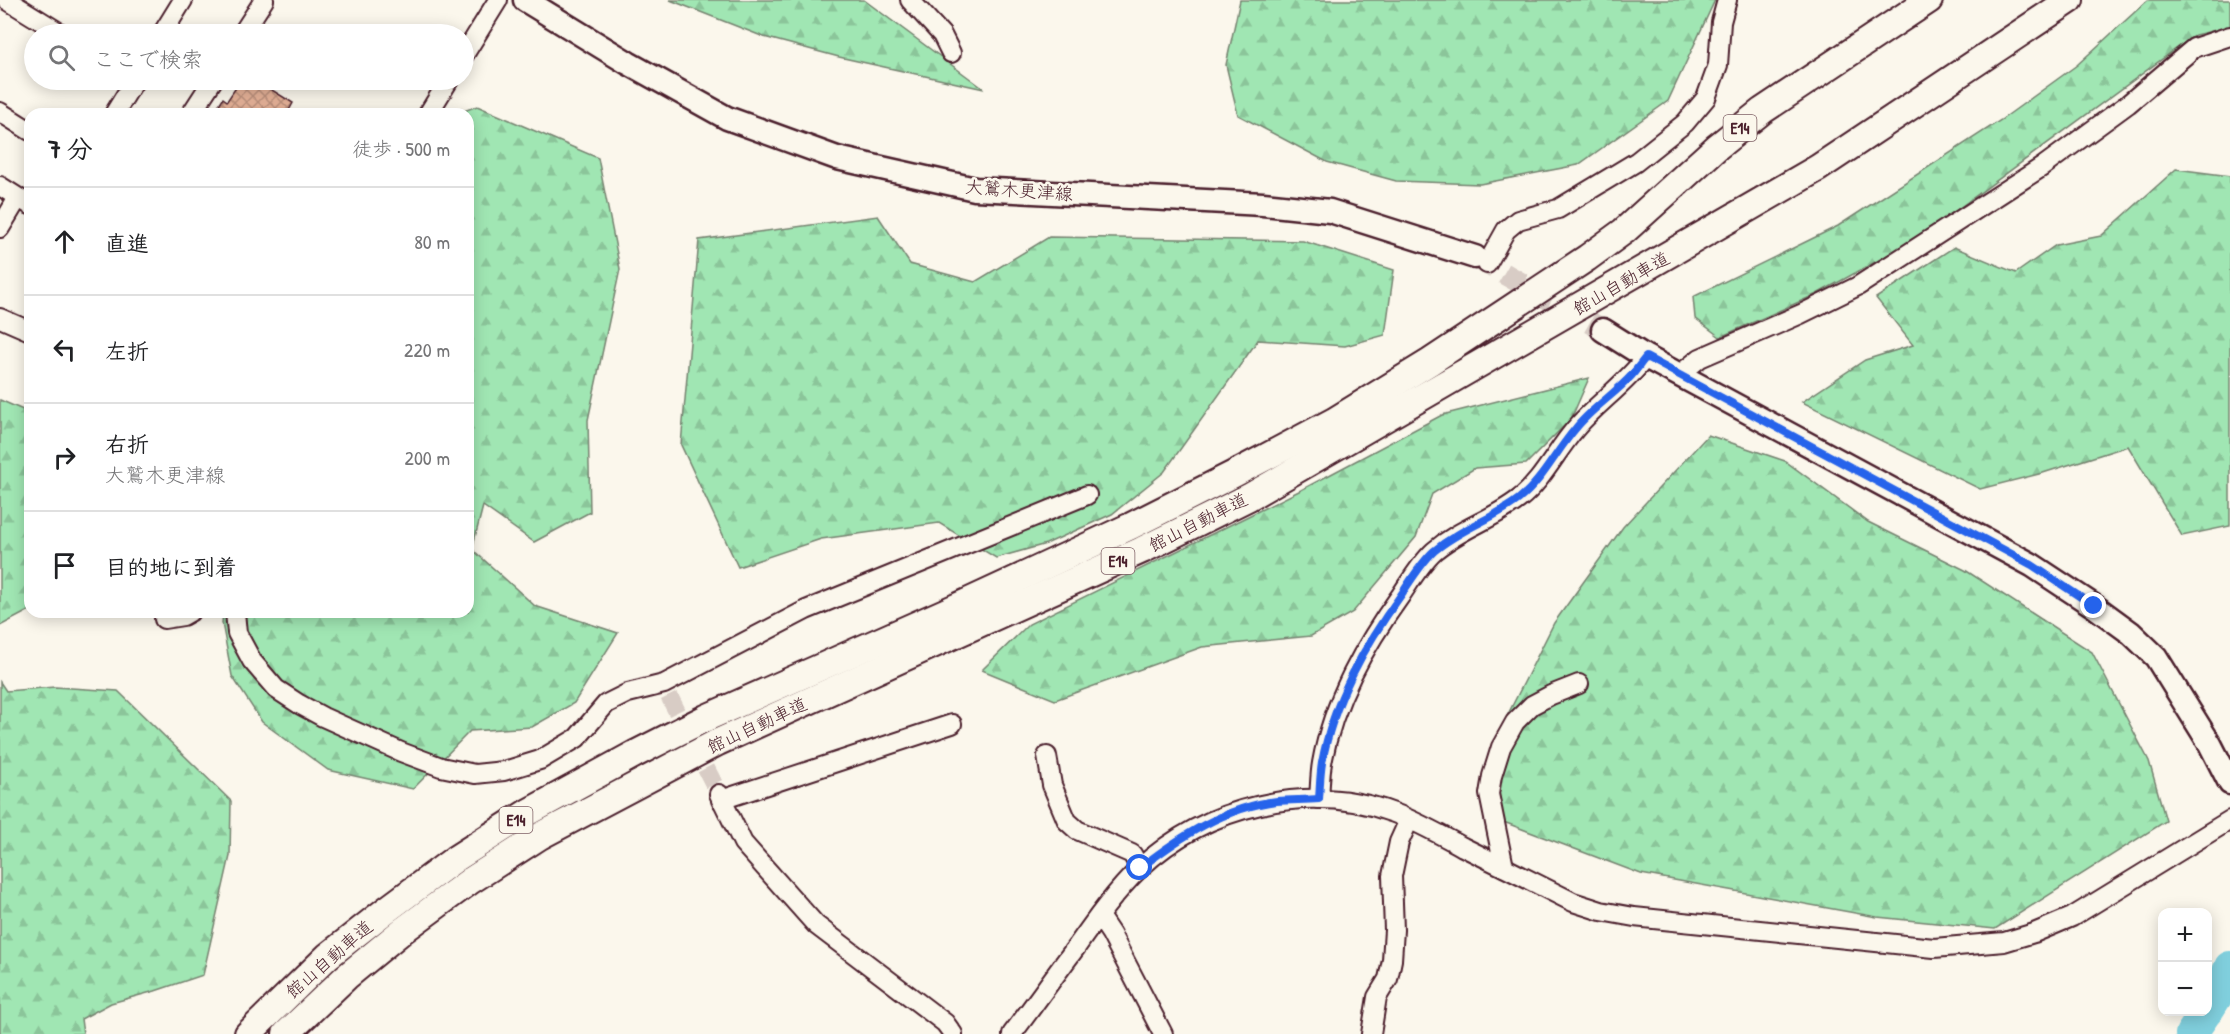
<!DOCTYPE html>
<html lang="ja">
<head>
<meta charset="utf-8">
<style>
	body { margin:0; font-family:"Patrick Hand","Klee One",sans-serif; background:#f2f2f2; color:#202124 }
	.controls { position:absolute; right:18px; bottom:18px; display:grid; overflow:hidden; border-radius:12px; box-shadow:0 3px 15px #0003 }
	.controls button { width:54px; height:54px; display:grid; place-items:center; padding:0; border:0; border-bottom:2px solid #e0e0e0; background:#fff; color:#202124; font:30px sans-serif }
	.stop { position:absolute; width:18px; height:18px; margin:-14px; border:4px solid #2563eb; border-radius:50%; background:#fff }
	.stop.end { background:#2563eb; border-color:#fff; box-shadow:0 2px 6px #0008 }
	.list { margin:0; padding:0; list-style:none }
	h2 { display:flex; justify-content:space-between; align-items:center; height:78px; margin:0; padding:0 24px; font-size:26px }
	h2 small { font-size:20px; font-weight:400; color:#757577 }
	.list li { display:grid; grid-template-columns:39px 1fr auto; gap:18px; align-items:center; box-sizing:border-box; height:108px; padding:0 24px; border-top:2px solid #e0e0e0 }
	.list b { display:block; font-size:22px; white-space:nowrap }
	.list p { margin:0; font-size:20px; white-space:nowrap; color:#757577 }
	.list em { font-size:20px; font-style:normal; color:#757577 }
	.icon { flex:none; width:33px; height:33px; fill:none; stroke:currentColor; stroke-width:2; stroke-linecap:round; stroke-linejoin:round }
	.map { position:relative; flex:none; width:2230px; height:1034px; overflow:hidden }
	.search { position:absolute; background:#fff; box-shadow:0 3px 15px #0003; left:24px; top:24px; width:450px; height:66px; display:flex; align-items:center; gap:15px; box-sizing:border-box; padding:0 21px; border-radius:33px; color:#757577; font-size:22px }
	.panel { position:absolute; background:#fff; box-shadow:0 3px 15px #0003; left:24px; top:108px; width:450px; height:510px; border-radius:18px }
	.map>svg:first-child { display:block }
	.forest { fill:url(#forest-firs); stroke:#75826f; stroke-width:1.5 }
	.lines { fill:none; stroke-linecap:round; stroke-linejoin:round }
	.river { stroke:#80cfdd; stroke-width:32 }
	.building { fill:url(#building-cross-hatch); stroke:#4a1f2b; stroke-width:1.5 }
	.minor-tunnel { stroke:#d8ccc5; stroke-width:18; stroke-dasharray:18 9; stroke-linecap:butt }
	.major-tunnel { stroke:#d8ccc5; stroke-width:22; stroke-dasharray:22 11; stroke-linecap:butt }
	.minor-casing { stroke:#4a1f2b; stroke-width:22 }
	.major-casing { stroke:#4a1f2b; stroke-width:27 }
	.highway-casing { stroke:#4a1f2b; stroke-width:30 }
	.minor { stroke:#fbf7ec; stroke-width:18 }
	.major { stroke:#fbf7ec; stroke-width:22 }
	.highway { stroke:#fbf7ec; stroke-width:26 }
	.route { stroke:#2563eb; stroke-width:8 }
	.labels { text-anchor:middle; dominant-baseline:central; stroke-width:5; stroke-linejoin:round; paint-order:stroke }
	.shield { fill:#fbf7ec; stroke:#7f6065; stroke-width:1.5 }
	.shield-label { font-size:16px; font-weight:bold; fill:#4a1f2b }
	.street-label { font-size:18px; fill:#4a1f2b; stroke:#fbf7ec }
</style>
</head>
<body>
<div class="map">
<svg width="2230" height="1034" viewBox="0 0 2230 1034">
	<defs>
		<pattern id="forest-firs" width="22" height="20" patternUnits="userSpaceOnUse" patternTransform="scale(1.5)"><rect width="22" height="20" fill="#a0e6b3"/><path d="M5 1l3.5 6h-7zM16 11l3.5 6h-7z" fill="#8bc59a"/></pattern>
		<pattern id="building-cross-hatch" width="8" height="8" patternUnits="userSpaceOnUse" patternTransform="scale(1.5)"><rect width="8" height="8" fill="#e7b399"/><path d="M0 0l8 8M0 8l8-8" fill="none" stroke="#bd917d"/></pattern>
	</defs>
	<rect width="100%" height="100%" fill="#fbf7ec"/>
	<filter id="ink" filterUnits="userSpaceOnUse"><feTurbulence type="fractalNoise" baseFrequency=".0167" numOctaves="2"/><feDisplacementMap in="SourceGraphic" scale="12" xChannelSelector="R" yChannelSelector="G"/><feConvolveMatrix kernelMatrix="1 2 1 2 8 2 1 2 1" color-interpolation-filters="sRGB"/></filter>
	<g filter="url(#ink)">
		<!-- forest -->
		<g class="forest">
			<polygon points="670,0 864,0 984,89 839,57 764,37"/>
			<polygon points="1240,0 1715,0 1668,101 1578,165 1480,184 1396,181 1327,162 1238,115 1226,65"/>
			<polygon points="2148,0 2230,0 2230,27 2195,35 1917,239 1817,294 1720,337 1695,318 1693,297 1838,226 2001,120 2077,65"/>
			<polygon points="477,106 598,158 620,269 588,420 590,512 534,542 483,506 472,549 535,606 618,633 574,703 532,727 470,731 413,789 328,770 262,722 232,676 222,623 223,612 468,612 468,114 456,114"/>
			<polygon points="2176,169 2230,176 2230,526 2182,536 2128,446 2043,473 1980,489 1802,402 1865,360 1913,345 1876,298 1954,247 2016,273 2056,245 2101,236"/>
			<polygon points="878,216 910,264 975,282 1049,237 1303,241 1394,270 1385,335 1345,346 1258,340 1164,472 1112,514 1046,544 996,558 939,523 821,539 738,567 681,445 699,240"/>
			<polygon points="1589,378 1571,419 1526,464 1475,468 1432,494 1416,537 1353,612 1311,636 1202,647 1055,700 982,670 1029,624 1301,490 1442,415"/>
			<polygon points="0,400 30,413 30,610 0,626"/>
			<polygon points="1708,435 1785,461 1868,522 1965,570 2092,652 2149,761 2166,821 1995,929 1877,917 1641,874 1493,818 1497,736 1554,623 1623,527"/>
			<polygon points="0,682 6,691 55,687 118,691 231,801 230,856 203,975 155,991 111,1003 81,1019 83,1034 0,1034"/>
		</g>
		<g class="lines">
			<!-- river -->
			<g class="river">
				<polyline points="2208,1010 2218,994 2230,967"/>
				<polyline points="2191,1034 2206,1012"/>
			</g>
		</g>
		<!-- building -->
		<polygon class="building" points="241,80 272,80 267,87 293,103 287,114 213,114 223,98 227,101"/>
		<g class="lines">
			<!-- minor-tunnel -->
			<polyline class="minor-tunnel" points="669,696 719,794"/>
			<!-- major-tunnel -->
			<polyline class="major-tunnel" points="1475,257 1603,330"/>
			<!-- minor casing -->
			<g class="minor-casing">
				<g id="minor">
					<polyline points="7,0 62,34"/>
					<polyline points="910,0 942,35 951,53"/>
					<polyline points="162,34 183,0"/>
					<polyline points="242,34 264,0"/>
					<polyline points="464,55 498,0"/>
					<polyline points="0,112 30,131"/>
					<polyline points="114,114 135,80"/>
					<polyline points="191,114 213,80"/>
					<polyline points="428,114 449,80"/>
					<polyline points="0,186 30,205"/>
					<polyline points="0,228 18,198"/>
					<polyline points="1487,264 1506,230 1518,220 1558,209 1636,162 1685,123 1706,98 1718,65 1721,22 1727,0"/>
					<polyline points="0,318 30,331"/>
					<polyline points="1679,375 1700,358 1801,314 1858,286 2042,167 2128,104 2194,48 2230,36"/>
					<polyline points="235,612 237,633 252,661 276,689 299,704 323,717 401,752 441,767 475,774 504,771 540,760 577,738 606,704 628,693 664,684 806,610 1087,495"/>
					<polyline points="164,619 183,616 190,612"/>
					<polyline points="1047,756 1052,785 1067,821 1077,830 1132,854 1140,868"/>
					<polyline points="719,794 743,843 816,925 945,1023 953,1034"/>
					<path d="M1319,799C1320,787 1320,774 1322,763C1333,701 1365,645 1401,595C1411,580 1421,563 1434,551C1461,528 1492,520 1519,499C1543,480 1556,451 1576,428C1598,402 1624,386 1646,357"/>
					<polyline points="721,800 952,724"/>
					<polyline points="1504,867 1489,794 1492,776 1501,747 1515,722 1532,705 1551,695 1579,684"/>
					<polyline points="1099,916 1111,934 1163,1034"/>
					<path d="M1012,1034C1034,1005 1055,975 1077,946C1096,919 1116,891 1140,868C1206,806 1308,781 1394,813C1418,822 1441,835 1463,847C1500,865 1537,884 1573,902L1601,911L1634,917L1934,948L2004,942L2034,933L2072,917L2230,820"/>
					<polyline points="1371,1034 1377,997 1388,979 1392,960 1394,930 1392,876 1399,842 1409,820"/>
				</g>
			</g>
			<!-- major casing -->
			<g class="major-casing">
				<g id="major">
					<polyline points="525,0 628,63 727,118 837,158 975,189 1263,204 1330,211 1475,257"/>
					<polyline points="1603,330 1646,357 2032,565 2094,606 2131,633 2156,657 2210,744 2230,783"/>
				</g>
			</g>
			<!-- highway casing -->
			<g class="highway-casing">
				<g id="highway">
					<polyline points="248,1034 328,956 385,911 455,859 527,813 635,754 706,718 961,605 1131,526 1234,474 1334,421 1430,362 1587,258 1624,231 1717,147 1762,111 1929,0"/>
					<polyline points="286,1034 346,977 402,931 470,881 540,836 718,742 1142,550 1249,497 1818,168 2070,0"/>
				</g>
			</g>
			<!-- minor -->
			<use href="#minor" class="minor"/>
			<!-- major -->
			<use href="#major" class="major"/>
			<!-- highway -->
			<use href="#highway" class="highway"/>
		</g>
	</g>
	<g class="lines" filter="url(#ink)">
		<!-- route -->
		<path class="route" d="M1140,868C1180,837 1225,807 1277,801C1291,800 1305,800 1319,799C1320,787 1320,775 1322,763C1333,701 1365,645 1401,595C1411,580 1421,563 1434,551C1461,528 1492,520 1519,499C1543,480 1556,451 1576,428C1592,408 1615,394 1632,375C1637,369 1641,363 1646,357L2032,565L2094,606"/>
	</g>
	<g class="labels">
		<!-- shield labels -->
		<g class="shield">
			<rect x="1723.5" y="115" width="33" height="26" rx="4.5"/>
			<rect x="1101.5" y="548" width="33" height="26" rx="4.5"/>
			<rect x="499.5" y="807" width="33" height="26" rx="4.5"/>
		</g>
		<g class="shield-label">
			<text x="1740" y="128">E14</text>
			<text x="1118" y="561">E14</text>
			<text x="516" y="820">E14</text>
		</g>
		<!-- street labels -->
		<g class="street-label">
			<text transform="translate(1019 190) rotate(4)">大鷲木更津線</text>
			<text transform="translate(1621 283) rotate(-30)">館山自動車道</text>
			<text transform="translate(1198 522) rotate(-27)">館山自動車道</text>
			<text transform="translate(757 725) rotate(-25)">館山自動車道</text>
			<text transform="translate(329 959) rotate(-41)">館山自動車道</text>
		</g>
	</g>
</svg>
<div class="controls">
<button>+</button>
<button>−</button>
</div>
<div class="stop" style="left:1140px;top:868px"></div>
<div class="stop end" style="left:2094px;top:606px"></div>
<div class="search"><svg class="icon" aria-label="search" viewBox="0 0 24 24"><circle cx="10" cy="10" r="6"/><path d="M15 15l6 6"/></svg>ここで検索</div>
<section class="panel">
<h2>7 分<small>徒歩 · 500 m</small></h2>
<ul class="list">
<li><svg class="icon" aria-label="ahead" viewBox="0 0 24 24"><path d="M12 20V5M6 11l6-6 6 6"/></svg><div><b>直進</b></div><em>80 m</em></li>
<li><svg class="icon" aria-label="left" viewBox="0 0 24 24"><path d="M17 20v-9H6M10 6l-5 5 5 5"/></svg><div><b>左折</b></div><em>220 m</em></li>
<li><svg class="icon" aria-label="right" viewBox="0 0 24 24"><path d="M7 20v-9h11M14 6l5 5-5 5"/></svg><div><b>右折</b><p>大鷲木更津線</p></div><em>200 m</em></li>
<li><svg class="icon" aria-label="arrive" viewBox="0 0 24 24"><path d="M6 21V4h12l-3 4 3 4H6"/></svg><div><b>目的地に到着</b></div></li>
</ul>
</section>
</div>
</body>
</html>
